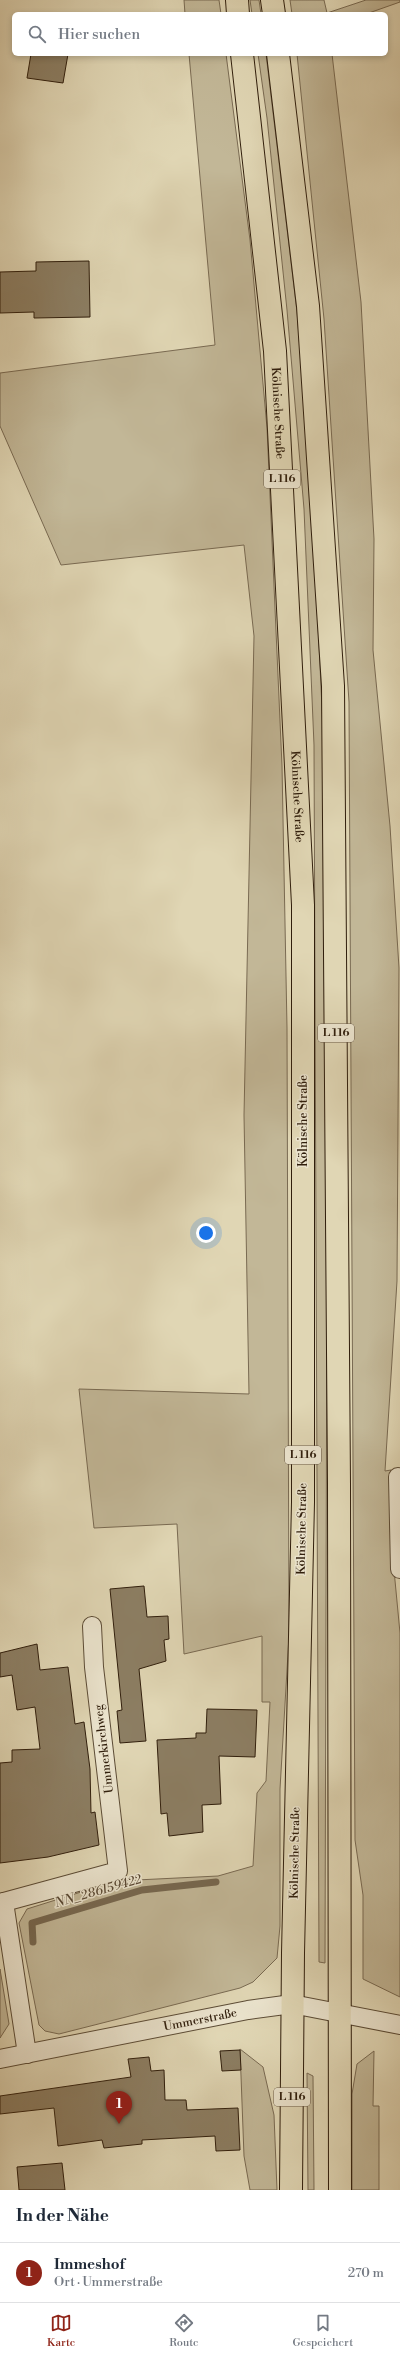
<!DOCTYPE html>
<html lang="de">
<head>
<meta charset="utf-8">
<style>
	body { margin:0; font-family:"Libre Bodoni",serif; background:#f6f6f7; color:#1f2937 }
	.you { position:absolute; left:206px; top:1233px; width:14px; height:14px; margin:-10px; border:3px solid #fff; border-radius:50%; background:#1a73e8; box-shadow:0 0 0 6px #1a73e833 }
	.badge { display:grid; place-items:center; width:26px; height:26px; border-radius:50%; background:#8f2418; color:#fff; font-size:13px; font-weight:700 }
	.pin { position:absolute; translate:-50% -33px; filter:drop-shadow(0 1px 2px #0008) }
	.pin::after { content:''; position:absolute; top:21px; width:14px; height:12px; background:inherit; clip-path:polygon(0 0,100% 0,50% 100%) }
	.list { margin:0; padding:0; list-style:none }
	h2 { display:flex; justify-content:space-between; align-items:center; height:52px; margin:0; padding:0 16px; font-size:17px }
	h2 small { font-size:13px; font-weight:400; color:#747a83 }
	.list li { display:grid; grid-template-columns:26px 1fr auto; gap:12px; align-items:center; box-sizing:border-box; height:60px; padding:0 16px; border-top:1px solid #e0e1e3 }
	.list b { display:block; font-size:15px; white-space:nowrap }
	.list p { margin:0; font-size:13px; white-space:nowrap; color:#747a83 }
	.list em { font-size:13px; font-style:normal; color:#747a83 }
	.icon { flex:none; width:22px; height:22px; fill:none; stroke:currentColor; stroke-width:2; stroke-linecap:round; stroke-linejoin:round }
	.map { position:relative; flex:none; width:400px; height:2190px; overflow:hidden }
	.search { position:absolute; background:#fff; box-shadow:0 2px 6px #0003; left:12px; right:12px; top:12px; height:44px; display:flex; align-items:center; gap:10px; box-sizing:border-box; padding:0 14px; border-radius:6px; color:#747a83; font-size:15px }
	.sheet { height:112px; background:#fff }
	nav { display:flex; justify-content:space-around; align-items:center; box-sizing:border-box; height:56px; border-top:1px solid #e0e1e3; background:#fff; font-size:11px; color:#747a83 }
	nav a { display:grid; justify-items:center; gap:2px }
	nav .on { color:#8f2418 }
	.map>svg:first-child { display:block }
	.green { fill:#c2b797; stroke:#796a52 }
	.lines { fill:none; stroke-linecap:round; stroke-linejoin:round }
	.stream { stroke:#76674f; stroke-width:7 }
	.building { fill:#8c7e63; stroke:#301e0c }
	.minor-casing { stroke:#5c4c36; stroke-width:20 }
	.primary-casing { stroke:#301e0c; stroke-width:24 }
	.minor { stroke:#ebe4ce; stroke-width:18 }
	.primary { stroke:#e0d6b4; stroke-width:22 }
	.labels { text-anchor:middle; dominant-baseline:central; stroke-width:3; stroke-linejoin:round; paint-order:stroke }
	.shield { fill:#ebe4ce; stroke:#685946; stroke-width:1 }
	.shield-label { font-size:11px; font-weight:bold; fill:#301e0c }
	.street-label { font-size:12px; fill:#301e0c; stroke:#ebe4ce }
	.water-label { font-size:13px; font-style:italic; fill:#594833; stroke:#ebe4ce }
</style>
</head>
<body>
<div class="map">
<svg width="400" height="2190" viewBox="0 0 400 2190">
	<rect width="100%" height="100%" fill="#e0d6b4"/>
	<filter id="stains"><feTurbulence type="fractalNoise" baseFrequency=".005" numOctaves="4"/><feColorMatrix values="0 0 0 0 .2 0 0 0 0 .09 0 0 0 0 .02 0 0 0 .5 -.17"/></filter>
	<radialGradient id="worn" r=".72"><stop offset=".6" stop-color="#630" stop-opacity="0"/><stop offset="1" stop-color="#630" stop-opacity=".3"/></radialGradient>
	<!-- green -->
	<g class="green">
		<polygon points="184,0 219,0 221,14 185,14"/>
		<polygon points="250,0 259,0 261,14 252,14"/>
		<polygon points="290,0 324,0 327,13 366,0 400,0 400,2 366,14 292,14"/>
		<polygon points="189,54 226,54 250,240 267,428 282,766 287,1028 289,1636 280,1789 280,1926 277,1958 253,1982 240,1988 59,2034 45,2031 39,2025 19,1923 27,1909 116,1881 218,1876 253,1866 257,1793 266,1781 270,1702 262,1702 262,1636 184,1654 177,1524 94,1528 79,1389 249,1394 244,1115 254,636 244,545 61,565 0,426 0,373 215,345"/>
		<polygon points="258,54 266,54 297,312 312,498 324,750 327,1262 325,1963 319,1962 314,745 304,509 287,310 267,118"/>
		<polygon points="297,54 332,54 361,302 374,539 373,650 390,826 399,968 397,1281 385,1471 391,1470 390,1528 400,1633 400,1997 363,1979 363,1895 355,1840 349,702 324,319"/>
		<polygon points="0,1969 9,2024 0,2038"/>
		<polygon points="240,2049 263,2067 274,2115 277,2190 250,2190 244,2156"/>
		<polygon points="374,2051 373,2106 379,2106 379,2190 352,2190 352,2094 357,2064"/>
		<polygon points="307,2073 313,2076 314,2190 308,2190"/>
	</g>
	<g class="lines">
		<!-- stream -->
		<polyline class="stream" points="33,1942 32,1923 142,1890 216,1882"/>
	</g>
	<!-- building -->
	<g class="building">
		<polygon points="31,54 68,54 63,83 27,78"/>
		<polygon points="89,261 90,317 34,318 34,312 0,313 0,272 36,271 36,262"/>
		<polygon points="144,1586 147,1617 168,1616 169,1639 164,1640 166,1661 139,1669 146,1741 120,1743 117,1711 122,1710 110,1589"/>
		<polygon points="37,1644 40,1670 68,1667 75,1724 84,1722 90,1769 91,1813 95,1812 99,1845 48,1857 0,1863 0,1763 12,1762 12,1750 40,1749 35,1707 17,1710 12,1675 0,1677 0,1653"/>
		<polygon points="207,1709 257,1710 255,1757 219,1756 221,1804 202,1805 203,1832 169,1836 167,1813 161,1814 157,1740 196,1738 196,1733 206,1733"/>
		<polygon points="240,2050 241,2070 222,2071 220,2051"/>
		<polygon points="149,2057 151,2071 164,2070 165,2100 186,2100 187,2110 238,2108 240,2150 216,2151 215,2136 142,2140 142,2144 104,2148 102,2140 58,2146 54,2108 0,2114 0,2096 131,2077 128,2059"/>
		<polygon points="62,2163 65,2190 19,2190 17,2167"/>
	</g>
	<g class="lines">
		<!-- minor casing -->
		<g class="minor-casing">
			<g id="minor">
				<polyline points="398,1477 400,1569"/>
				<polyline points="4,1902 118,1871 94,1667 92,1626"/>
				<polyline points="0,1903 4,1902 27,2054"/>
				<path id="s1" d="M0,2059L248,2010L292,2004L400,2025"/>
			</g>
		</g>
		<!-- primary casing -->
		<g class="primary-casing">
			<g id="primary">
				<polyline points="237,0 238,14"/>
				<polyline points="272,0 274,14"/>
				<path id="s2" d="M242,54L275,351L303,905V1502L293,1953L291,2190"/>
				<polyline points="278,54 308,306 333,686 339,1483 340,2190"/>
			</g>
		</g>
		<!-- minor -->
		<use href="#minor" class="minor"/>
		<!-- primary -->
		<use href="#primary" class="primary"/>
	</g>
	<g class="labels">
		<!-- shield labels -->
		<g class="shield">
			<rect x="264" y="470" width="36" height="18" rx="3"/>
			<rect x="318" y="1024" width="36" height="18" rx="3"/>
			<rect x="285" y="1446" width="36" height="18" rx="3"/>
			<rect x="274" y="2088" width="36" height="18" rx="3"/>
		</g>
		<g class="shield-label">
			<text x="282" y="479">L 116</text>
			<text x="336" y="1033">L 116</text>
			<text x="303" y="1455">L 116</text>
			<text x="292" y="2097">L 116</text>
		</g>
		<!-- street labels -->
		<g class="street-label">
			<text stroke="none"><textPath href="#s2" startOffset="361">Kölnische Straße</textPath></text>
			<text stroke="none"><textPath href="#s2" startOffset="745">Kölnische Straße</textPath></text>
			<text transform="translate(303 1121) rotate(-90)">Kölnische Straße</text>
			<text transform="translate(302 1529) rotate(-89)">Kölnische Straße</text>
			<text transform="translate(104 1749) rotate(-97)">Ummerkirchweg</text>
			<text transform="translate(295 1853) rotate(-89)">Kölnische Straße</text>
			<text stroke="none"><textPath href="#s1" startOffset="204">Ummerstraße</textPath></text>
		</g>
		<!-- water labels -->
		<g class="water-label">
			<text transform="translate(98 1891) rotate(-16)">NN_286159422</text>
		</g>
	</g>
	<rect width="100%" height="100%" filter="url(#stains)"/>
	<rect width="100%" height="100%" fill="url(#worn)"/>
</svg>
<div class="you"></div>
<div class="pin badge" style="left:119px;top:2124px">1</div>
<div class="search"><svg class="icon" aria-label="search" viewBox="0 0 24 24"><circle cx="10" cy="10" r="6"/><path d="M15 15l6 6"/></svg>Hier suchen</div>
</div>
<section class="sheet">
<h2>In der Nähe<small></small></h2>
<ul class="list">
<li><span class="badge">1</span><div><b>Immeshof</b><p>Ort · Ummerstraße</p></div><em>270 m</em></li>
</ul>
</section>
<nav>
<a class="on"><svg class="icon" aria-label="map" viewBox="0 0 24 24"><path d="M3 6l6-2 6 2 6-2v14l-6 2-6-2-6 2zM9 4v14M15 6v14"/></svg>Karte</a>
<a><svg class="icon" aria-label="directions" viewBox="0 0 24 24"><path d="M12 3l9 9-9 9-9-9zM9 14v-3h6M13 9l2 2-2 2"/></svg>Route</a>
<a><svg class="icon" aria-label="saved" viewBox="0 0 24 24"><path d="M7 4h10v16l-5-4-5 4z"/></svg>Gespeichert</a>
</nav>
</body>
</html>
